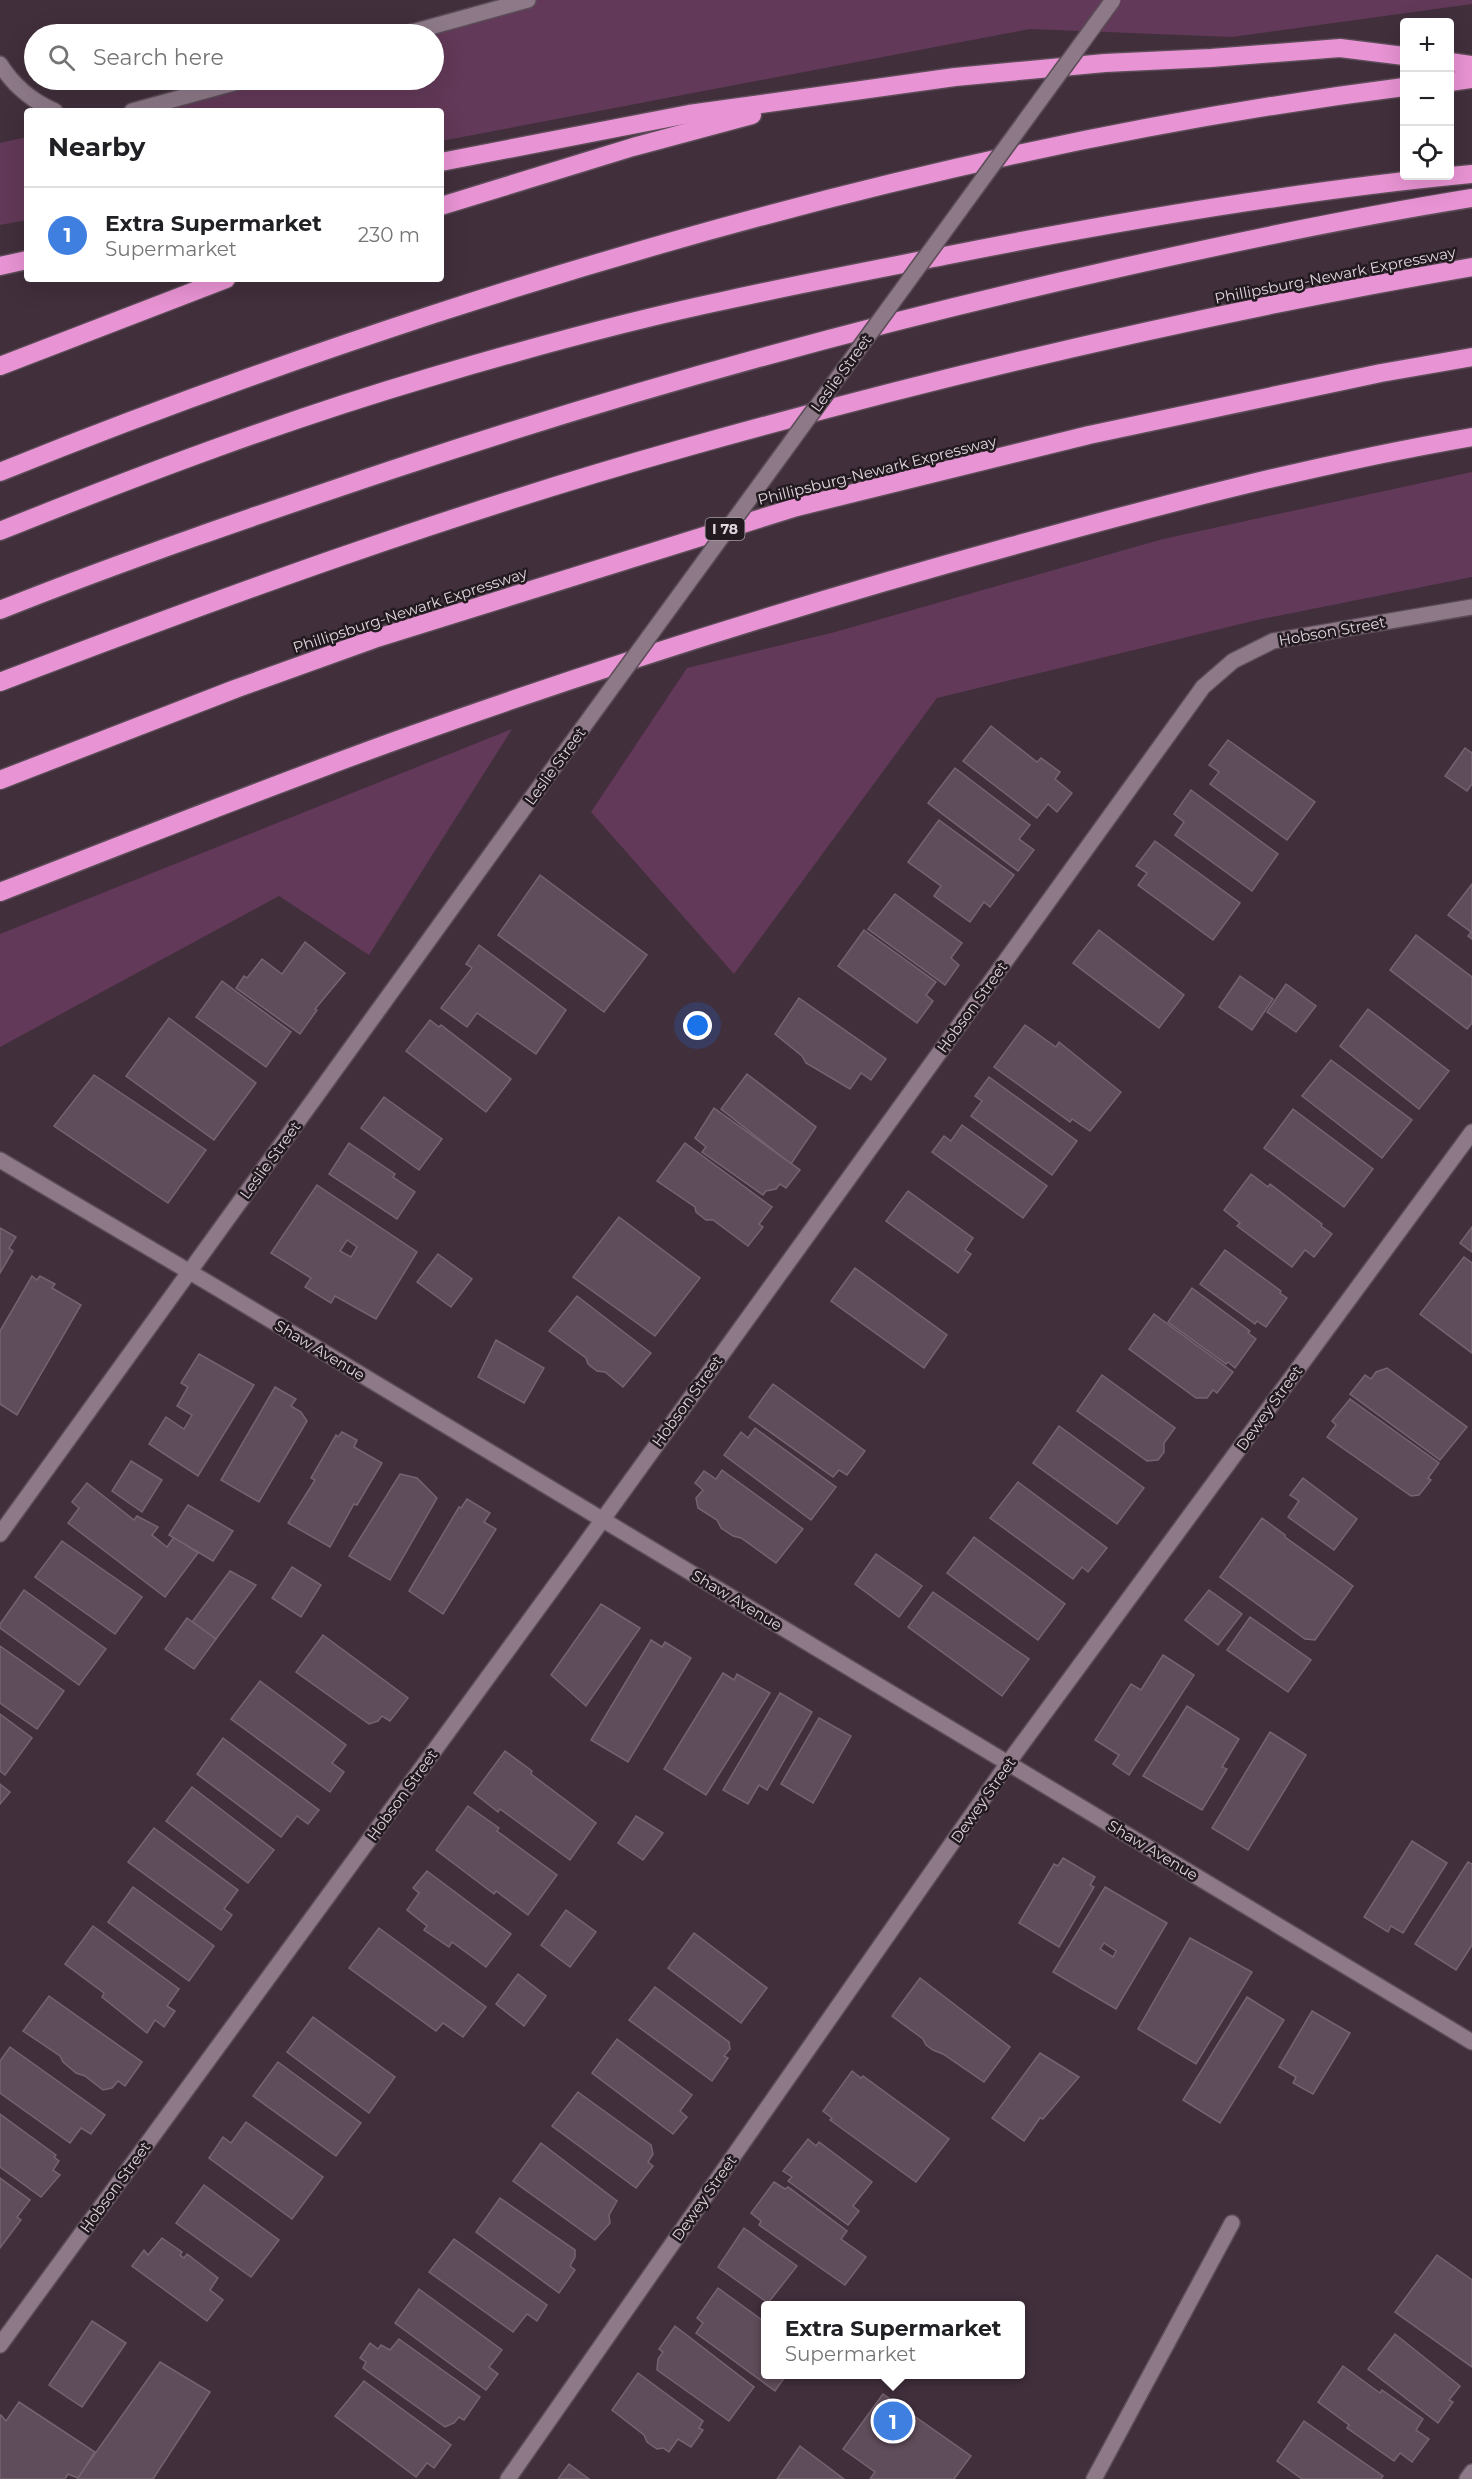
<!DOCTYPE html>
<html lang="en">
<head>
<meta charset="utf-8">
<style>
	body { margin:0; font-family:Montserrat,sans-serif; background:#f2f2f2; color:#202124 }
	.controls { position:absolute; right:18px; top:18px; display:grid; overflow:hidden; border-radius:6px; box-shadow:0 6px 24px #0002 }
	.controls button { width:54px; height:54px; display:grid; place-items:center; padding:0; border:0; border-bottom:2px solid #e0e0e0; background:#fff; color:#202124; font:30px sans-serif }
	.you { position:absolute; left:698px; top:1026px; width:21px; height:21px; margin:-15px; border:4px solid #fff; border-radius:50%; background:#1a73e8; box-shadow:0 0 0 9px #1a73e833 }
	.badge { display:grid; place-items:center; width:39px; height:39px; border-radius:50%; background:#237350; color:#fff; font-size:20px; font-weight:700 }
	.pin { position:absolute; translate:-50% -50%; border:3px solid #fff; box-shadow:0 2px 6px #0006 }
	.popup { position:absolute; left:761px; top:2301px; width:264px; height:78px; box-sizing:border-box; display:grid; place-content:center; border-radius:6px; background:#fff; filter:drop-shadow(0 2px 4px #0005); font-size:20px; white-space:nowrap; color:#757577 }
	.popup b { font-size:22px; color:#202124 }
	.popup::after { content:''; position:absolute; left:50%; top:100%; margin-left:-12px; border:12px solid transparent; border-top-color:#fff }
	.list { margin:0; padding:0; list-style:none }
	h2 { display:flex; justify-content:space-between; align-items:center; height:78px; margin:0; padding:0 24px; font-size:26px }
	h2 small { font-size:20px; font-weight:400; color:#757577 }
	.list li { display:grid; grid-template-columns:39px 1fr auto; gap:18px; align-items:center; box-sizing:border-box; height:96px; padding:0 24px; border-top:2px solid #e0e0e0 }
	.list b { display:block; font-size:22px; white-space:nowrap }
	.list p { margin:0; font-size:20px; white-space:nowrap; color:#757577 }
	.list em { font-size:20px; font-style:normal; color:#757577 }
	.icon { flex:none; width:33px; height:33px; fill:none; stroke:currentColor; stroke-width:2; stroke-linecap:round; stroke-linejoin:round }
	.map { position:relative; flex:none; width:1472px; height:2479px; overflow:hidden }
	.search { position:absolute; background:#fff; box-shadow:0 6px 24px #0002; left:24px; top:24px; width:420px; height:66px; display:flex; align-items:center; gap:15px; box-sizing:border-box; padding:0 21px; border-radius:33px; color:#757577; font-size:22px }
	.panel { position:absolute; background:#fff; box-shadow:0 6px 24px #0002; left:24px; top:108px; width:420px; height:174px; border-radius:6px }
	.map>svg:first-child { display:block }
	.green { fill:#623958 }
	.building { fill:#604d5b; stroke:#766371; stroke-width:1.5; fill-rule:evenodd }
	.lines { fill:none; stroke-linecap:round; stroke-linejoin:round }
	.lane-casing { stroke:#5b4c57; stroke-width:18 }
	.street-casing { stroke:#5b4c57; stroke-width:18 }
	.highway-casing { stroke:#5b4c57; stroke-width:21 }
	.lane { stroke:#8d7988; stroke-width:15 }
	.street { stroke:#8d7988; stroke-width:15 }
	.highway { stroke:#e893d3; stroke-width:18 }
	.street-bridge-casing { stroke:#5b4c57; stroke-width:18; stroke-linecap:butt }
	.street-bridge { stroke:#8d7988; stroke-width:15 }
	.labels { text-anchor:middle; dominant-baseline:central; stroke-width:5; stroke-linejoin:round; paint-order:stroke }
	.shield { fill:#231a20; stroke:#a89ea5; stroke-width:1.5 }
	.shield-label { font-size:14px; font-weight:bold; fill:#e1d6de }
	.street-label { font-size:15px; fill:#e1d6de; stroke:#231a20 }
</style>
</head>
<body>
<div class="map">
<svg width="1472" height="2479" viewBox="0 0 1472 2479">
	<rect width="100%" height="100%" fill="#412f3c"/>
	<!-- green -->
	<g class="green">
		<polygon points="528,0 1472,0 1472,4 1232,37 1030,29 441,141 441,111 132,111 245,80 434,80 434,34 405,34"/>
		<polygon points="27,137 27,220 0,225 0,143"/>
		<polygon points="1472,472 1472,577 1257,620 937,698 734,974 591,812 687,668 835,632 1163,539"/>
		<polygon points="512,729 369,955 279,896 0,1047 0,934"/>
	</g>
	<!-- building -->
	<g class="building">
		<polygon points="991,726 1037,762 1041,758 1060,772 1055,779 1072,793 1057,812 1048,804 1037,818 963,761"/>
		<polygon points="1228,740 1315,802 1287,840 1210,784 1219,772 1209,765"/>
		<polygon points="1465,748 1472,753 1472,784 1467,791 1445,776"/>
		<polygon points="955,768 1030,825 1019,839 1034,850 1018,871 928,803"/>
		<polygon points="1191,790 1278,854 1252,891 1175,835 1184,822 1174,814"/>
		<polygon points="939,820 1014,875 990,907 984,902 970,922 934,896 941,886 908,862"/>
		<polygon points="1155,841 1240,903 1213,940 1138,885 1147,873 1136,866"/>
		<polygon points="540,875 647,955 604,1012 498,935"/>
		<polygon points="1472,884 1472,939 1468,936 1471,932 1448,915"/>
		<polygon points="895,894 962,943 951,958 959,965 945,985 868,929"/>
		<polygon points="864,930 936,982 926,995 933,1001 917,1023 838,966"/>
		<polygon points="1099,930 1184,995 1159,1028 1073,963"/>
		<polygon points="1416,935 1472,977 1472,1023 1467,1029 1390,970"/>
		<polygon points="305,942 345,973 315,1009 317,1010 300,1034 236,988 244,976 247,978 262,959 282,974"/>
		<polygon points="479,945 566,1010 536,1054 477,1013 467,1027 441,1008 472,968 466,964"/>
		<polygon points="1240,976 1273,999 1252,1030 1219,1007"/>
		<polygon points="222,981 291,1032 266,1067 196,1017"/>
		<polygon points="1286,984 1316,1006 1296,1032 1267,1012"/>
		<polygon points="799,998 886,1059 871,1080 861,1073 850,1089 806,1063 802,1056 775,1034"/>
		<polygon points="1368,1009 1449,1071 1419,1109 1340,1046"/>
		<polygon points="169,1018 256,1083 214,1140 126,1076"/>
		<polygon points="430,1020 439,1027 441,1025 511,1079 486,1112 406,1051"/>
		<polygon points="1025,1025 1056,1047 1059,1042 1121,1092 1090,1131 1072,1119 1070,1122 994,1067"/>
		<polygon points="1331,1060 1412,1120 1382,1158 1302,1096"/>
		<polygon points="747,1074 816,1127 791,1164 721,1109"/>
		<polygon points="94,1075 206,1150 168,1203 54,1126"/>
		<polygon points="989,1077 1077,1141 1052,1175 971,1116 982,1101 975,1096"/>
		<polygon points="384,1097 442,1139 419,1170 361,1128"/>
		<polygon points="714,1108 800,1170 786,1188 780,1184 776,1189 766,1191 763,1195 702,1152 706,1147 695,1138"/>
		<polygon points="1293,1109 1373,1169 1344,1207 1264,1148"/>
		<polygon points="962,1125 1047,1186 1023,1218 932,1152 944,1136 951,1141"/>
		<polygon points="349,1143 395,1174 393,1177 415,1192 397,1219 329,1174"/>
		<polygon points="685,1143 772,1207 759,1224 763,1227 748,1246 713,1220 706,1220 696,1212 695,1207 657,1181"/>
		<polygon points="1251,1174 1268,1187 1270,1184 1322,1224 1321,1226 1332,1234 1314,1257 1305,1250 1292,1267 1237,1226 1240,1223 1224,1210"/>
		<path d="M317,1185L417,1252L376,1319L335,1296L331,1303L305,1287L311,1278L271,1253ZM347,1240L357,1247L351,1257L340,1251Z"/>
		<polygon points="908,1191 973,1238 965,1250 971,1254 958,1273 886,1221"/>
		<polygon points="619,1217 700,1278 655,1336 573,1277"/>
		<polygon points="1472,1227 1472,1252 1460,1243"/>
		<polygon points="0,1228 16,1237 9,1248 13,1251 0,1273"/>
		<polygon points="1225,1250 1281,1291 1280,1293 1287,1298 1266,1327 1257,1321 1255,1324 1200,1284"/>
		<polygon points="438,1254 472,1279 451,1307 417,1282"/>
		<polygon points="1464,1257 1472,1263 1472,1353 1420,1314"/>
		<polygon points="855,1268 947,1335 924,1368 831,1301"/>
		<polygon points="32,1276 37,1280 40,1276 55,1284 52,1288 81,1305 17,1415 0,1404 0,1331"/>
		<polygon points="1192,1288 1250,1331 1248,1333 1256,1339 1235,1368 1228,1362 1226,1364 1168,1322"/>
		<polygon points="577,1296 651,1353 623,1387 605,1372 597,1371 588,1364 586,1358 549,1331"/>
		<polygon points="1154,1314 1233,1372 1217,1393 1213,1390 1207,1398 1196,1398 1129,1349"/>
		<polygon points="496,1340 544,1368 524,1403 478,1377"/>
		<polygon points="199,1354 254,1385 198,1476 149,1444 166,1417 184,1429 192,1415 177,1406 188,1387 181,1383"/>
		<polygon points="1387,1368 1467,1427 1440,1460 1350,1394 1365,1375 1371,1379 1376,1372"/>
		<polygon points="1102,1375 1175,1428 1164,1443 1164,1452 1158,1460 1147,1461 1077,1411"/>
		<polygon points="773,1384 865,1451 847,1475 839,1470 833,1477 749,1417"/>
		<polygon points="275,1387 296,1399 291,1406 301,1412 307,1421 259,1502 221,1480"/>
		<polygon points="1350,1399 1439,1463 1428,1478 1431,1480 1419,1495 1411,1496 1327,1437 1336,1425 1332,1421"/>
		<polygon points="1059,1426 1144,1488 1117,1524 1033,1463"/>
		<polygon points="755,1428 836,1487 811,1520 724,1455 741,1432 748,1438"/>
		<polygon points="342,1432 357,1440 354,1447 382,1463 357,1505 354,1504 330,1547 288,1523 315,1480 311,1478 336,1435 338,1437"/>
		<polygon points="131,1461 162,1480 142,1512 112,1491"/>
		<polygon points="722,1470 803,1529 776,1563 741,1538 733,1536 721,1528 717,1520 698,1508 696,1498 703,1490 695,1483 704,1471 716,1479"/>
		<polygon points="400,1474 417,1478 437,1498 390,1580 349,1556"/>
		<polygon points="1303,1478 1357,1519 1334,1550 1288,1517 1299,1501 1290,1495"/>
		<polygon points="1018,1482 1107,1548 1088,1572 1082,1567 1073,1579 990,1518"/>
		<polygon points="87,1483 134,1520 137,1516 158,1527 152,1535 167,1547 174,1537 198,1553 165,1597 68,1523 79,1508 72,1502"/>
		<polygon points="467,1499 490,1513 484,1522 496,1529 443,1614 409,1591 459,1507 461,1508"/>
		<polygon points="188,1505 233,1531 213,1561 169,1535"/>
		<polygon points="1262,1518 1285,1535 1285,1537 1353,1586 1315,1640 1305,1639 1220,1577"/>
		<polygon points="974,1537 1065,1604 1038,1640 947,1573"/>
		<polygon points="62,1541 142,1597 115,1634 35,1577"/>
		<polygon points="876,1554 922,1586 899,1617 855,1584"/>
		<polygon points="292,1567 321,1585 301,1617 272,1598"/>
		<polygon points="230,1571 256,1585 216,1639 192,1622"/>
		<polygon points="24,1590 106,1649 79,1685 0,1628 0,1624"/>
		<polygon points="1209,1590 1242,1614 1218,1645 1185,1620"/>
		<polygon points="933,1592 1029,1659 1002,1696 908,1627"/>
		<polygon points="601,1604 640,1628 586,1706 551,1675"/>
		<polygon points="1250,1617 1311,1660 1288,1692 1227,1650"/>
		<polygon points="187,1618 216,1639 194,1669 165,1649"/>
		<polygon points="323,1635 408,1698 390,1721 382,1716 378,1721 369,1724 296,1672"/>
		<polygon points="651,1640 662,1647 665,1642 691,1658 628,1762 591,1740"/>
		<polygon points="0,1646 64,1691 37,1729 0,1703"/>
		<polygon points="1163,1655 1194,1675 1129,1775 1113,1764 1119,1755 1095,1740 1131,1684 1141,1690"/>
		<polygon points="723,1673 734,1680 737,1674 770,1693 706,1795 664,1769"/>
		<polygon points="260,1681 346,1745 332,1763 344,1772 330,1792 231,1719"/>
		<polygon points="780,1693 812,1712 767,1790 759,1785 748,1804 723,1790"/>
		<polygon points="1187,1706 1239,1739 1222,1767 1227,1769 1202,1810 1143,1776"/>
		<polygon points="0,1714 32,1738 5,1775 0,1771"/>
		<polygon points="819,1718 851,1736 813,1803 781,1784"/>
		<polygon points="1270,1732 1306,1755 1248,1850 1212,1828"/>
		<polygon points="223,1738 319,1810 308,1824 297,1816 281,1837 197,1774"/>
		<polygon points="505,1751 532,1771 531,1774 596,1823 570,1860 500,1809 498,1812 474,1793"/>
		<polygon points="0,1784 10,1792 0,1804"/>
		<polygon points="192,1787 274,1850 248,1883 166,1821"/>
		<polygon points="468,1806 499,1828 497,1831 557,1875 528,1915 496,1891 494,1894 436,1850"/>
		<polygon points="636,1816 663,1833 643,1860 618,1843"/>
		<polygon points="154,1828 238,1890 224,1909 232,1915 221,1930 128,1862"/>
		<polygon points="1412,1841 1447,1863 1403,1933 1391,1926 1388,1932 1364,1917"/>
		<polygon points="1063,1858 1095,1877 1090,1885 1094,1887 1059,1947 1019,1923 1054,1864 1058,1866"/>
		<polygon points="1468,1862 1472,1864 1472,1945 1456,1970 1415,1944"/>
		<polygon points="427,1871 511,1934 486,1967 452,1942 449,1947 424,1930 427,1926 407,1910 419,1893 413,1888"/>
		<polygon points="133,1887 214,1946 189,1981 108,1922"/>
		<path d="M1105,1887L1167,1923L1116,2009L1053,1972ZM1104,1943L1116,1951L1113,1957L1100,1949Z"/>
		<polygon points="566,1910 596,1932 570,1967 541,1945"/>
		<polygon points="93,1926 179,1989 167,2006 175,2011 164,2027 155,2020 147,2033 102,1997 104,1993 65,1964"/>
		<polygon points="379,1928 486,2007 463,2037 443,2023 436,2031 349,1968"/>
		<polygon points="694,1933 767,1988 741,2023 668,1968"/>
		<polygon points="1190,1938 1252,1972 1196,2064 1138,2029"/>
		<polygon points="518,1974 546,1996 524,2026 496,2004"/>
		<polygon points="920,1978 1010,2047 984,2082 943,2054 933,2050 926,2045 923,2039 892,2016"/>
		<polygon points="655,1987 729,2042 730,2049 724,2056 728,2058 712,2081 629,2020"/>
		<polygon points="49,1996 142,2062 125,2086 118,2081 112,2088 103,2090 85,2076 76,2073 63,2062 60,2056 23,2031"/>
		<polygon points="1247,1997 1284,2020 1220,2123 1183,2100"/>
		<polygon points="1312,2011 1350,2033 1313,2094 1293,2083 1296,2077 1279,2067"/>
		<polygon points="313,2017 395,2077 369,2113 287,2052"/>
		<polygon points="617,2039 692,2095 680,2111 687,2117 673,2134 592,2073"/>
		<polygon points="10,2047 105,2115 91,2134 81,2128 70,2143 0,2093 0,2061"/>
		<polygon points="1040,2053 1079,2077 1043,2119 1040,2118 1024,2141 992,2118"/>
		<polygon points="278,2062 361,2123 336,2156 253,2096"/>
		<polygon points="852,2071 861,2078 863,2076 949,2139 916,2182 830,2120 832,2118 823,2111"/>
		<polygon points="578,2092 651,2145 653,2154 648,2162 653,2166 636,2188 552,2126"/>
		<polygon points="0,2114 56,2155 54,2157 59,2161 53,2170 60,2175 41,2197 0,2167"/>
		<polygon points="246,2122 323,2177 292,2219 209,2158 223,2137 231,2143"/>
		<polygon points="808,2139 816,2146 819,2142 872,2182 853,2206 859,2211 848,2225 788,2181 792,2177 783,2171"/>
		<polygon points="541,2143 617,2201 609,2215 610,2223 595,2240 513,2181"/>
		<polygon points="0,2178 30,2200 17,2217 21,2220 0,2248"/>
		<polygon points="774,2182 785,2189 788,2187 847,2231 841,2239 866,2257 845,2285 759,2225 761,2221 751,2213"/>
		<polygon points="204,2185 279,2240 251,2277 176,2223"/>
		<polygon points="500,2198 575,2250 575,2257 570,2266 575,2270 559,2293 476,2232"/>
		<polygon points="744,2228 797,2266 768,2303 718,2267"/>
		<polygon points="162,2238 182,2252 180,2255 184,2258 187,2254 218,2278 210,2290 223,2300 207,2321 132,2266 144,2250 148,2255"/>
		<polygon points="454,2239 547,2305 537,2321 527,2314 513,2332 429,2272"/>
		<polygon points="1437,2255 1472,2280 1472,2367 1395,2312"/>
		<polygon points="718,2288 766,2323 766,2374 787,2374 775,2391 696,2333 703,2323 697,2318"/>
		<polygon points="419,2289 502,2350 489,2367 498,2374 486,2390 395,2323"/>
		<polygon points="92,2321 126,2343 82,2407 49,2385"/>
		<polygon points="675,2326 754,2387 729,2421 657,2370 658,2359 663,2352 659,2349"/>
		<polygon points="1395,2334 1460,2386 1449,2400 1453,2402 1438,2423 1368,2369"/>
		<polygon points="399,2339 480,2397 464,2420 459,2417 454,2423 445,2427 363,2368 366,2362 360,2358 370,2343 378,2349 381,2345 390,2350"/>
		<polygon points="160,2362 210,2392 153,2479 77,2479"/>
		<polygon points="1343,2366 1380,2393 1382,2390 1423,2419 1416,2430 1429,2439 1412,2462 1400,2453 1394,2461 1347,2428 1349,2425 1318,2402"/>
		<polygon points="638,2373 703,2421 699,2428 703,2430 691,2447 678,2439 669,2452 663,2448 657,2449 647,2442 644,2435 612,2410"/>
		<polygon points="364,2381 451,2445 434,2468 427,2463 416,2477 335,2416"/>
		<polygon points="883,2394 971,2456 954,2479 870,2479 875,2472 843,2449"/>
		<polygon points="19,2402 95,2452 78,2478 68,2474 65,2479 0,2479 0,2417 1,2415 6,2421"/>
		<polygon points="1304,2421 1383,2476 1381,2479 1302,2479 1277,2461"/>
		<polygon points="800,2446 844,2479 777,2479"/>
		<polygon points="569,2464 589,2479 558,2479"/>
	</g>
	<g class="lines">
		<!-- lane casing -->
		<g class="lane-casing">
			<polyline id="lane" points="1094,2479 1232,2223"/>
		</g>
		<!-- street casing -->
		<g class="street-casing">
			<g id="street">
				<polyline points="405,34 528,0"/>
				<path d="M0,64C13,85 32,101 55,111"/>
				<polyline points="132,111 245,80"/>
				<polyline points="0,1160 217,1288 1472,2042"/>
				<polyline points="0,1534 530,800"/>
				<polyline points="0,2345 575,1558 1203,687 1233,661 1273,641 1472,607"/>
				<polyline points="508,2479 1008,1763 1472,1132"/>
				<polyline points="1467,2479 1472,2472"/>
			</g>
		</g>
		<!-- highway casing -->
		<g class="highway-casing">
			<g id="highway">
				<polyline points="1450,62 1472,65"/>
				<polyline points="1450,82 1472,79"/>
				<polyline points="441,162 689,114 955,77 1105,63 1211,58 1340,48 1404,56"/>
				<polyline points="441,206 633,147 752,115"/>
				<polyline points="0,266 27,260"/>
				<polyline points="0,366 226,279"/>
				<path d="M0,472C143,414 288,362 434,314C750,211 1074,129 1404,87"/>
				<path d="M0,531C142,474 285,420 431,377C529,348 627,321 727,300C799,284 872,270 944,256C1119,221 1294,191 1472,174"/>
				<path d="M0,610C128,559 260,514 391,470C625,392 862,326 1102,272C1225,244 1348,218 1472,198"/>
				<path d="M0,682C225,596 452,513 684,448C944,375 1206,313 1472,267"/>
				<polyline points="0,780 235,689 374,639 797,507 1089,435 1381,373 1472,357"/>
				<path d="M0,892C135,840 269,786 406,737C605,666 808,602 1012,546C1164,504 1316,464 1472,437"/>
			</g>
		</g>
		<!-- lane -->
		<use href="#lane" class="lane"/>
		<!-- street -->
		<use href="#street" class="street"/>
		<!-- highway -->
		<use href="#highway" class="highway"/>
		<!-- street-bridge casing -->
		<g class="street-bridge-casing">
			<polyline id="street-bridge" points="530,800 1113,0"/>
		</g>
		<!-- street-bridge -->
		<use href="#street-bridge" class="street-bridge"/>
	</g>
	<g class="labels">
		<!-- shield labels -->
		<rect class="shield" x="705.5" y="518" width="39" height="22" rx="4.5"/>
		<g class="shield-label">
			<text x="725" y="529">I 78</text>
		</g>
		<!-- street labels -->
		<g class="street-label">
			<text transform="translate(1335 275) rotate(-11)">Phillipsburg-Newark Expressway</text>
			<text transform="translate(841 373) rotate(-54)">Leslie Street</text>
			<text transform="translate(877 470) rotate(-14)">Phillipsburg-Newark Expressway</text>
			<text transform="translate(410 610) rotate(-18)">Phillipsburg-Newark Expressway</text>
			<text transform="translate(1332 631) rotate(-10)">Hobson Street</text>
			<text transform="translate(555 766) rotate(-54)">Leslie Street</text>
			<text transform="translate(972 1007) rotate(-54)">Hobson Street</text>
			<text transform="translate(270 1160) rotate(-54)">Leslie Street</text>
			<text transform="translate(320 1350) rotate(31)">Shaw Avenue</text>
			<text transform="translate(687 1401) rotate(-54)">Hobson Street</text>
			<text transform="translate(1269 1408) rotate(-54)">Dewey Street</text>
			<text transform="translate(737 1600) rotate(31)">Shaw Avenue</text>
			<text transform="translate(402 1795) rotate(-54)">Hobson Street</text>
			<text transform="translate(983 1800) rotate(-55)">Dewey Street</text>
			<text transform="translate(1153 1850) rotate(31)">Shaw Avenue</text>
			<text transform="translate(115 2187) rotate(-54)">Hobson Street</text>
			<text transform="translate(704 2198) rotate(-55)">Dewey Street</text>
		</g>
	</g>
</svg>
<div class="controls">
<button>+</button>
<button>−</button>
<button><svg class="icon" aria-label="locate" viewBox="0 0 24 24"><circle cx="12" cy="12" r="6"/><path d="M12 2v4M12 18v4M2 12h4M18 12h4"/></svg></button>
</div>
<div class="you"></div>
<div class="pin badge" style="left:893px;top:2421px;background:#3f7fe0">1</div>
<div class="popup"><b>Extra Supermarket</b>Supermarket</div>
<div class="search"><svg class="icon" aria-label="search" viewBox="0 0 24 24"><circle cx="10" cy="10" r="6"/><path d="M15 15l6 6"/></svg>Search here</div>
<section class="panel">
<h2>Nearby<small></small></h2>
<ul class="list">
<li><span class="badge" style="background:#3f7fe0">1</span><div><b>Extra Supermarket</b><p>Supermarket</p></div><em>230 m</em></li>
</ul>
</section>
</div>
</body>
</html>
